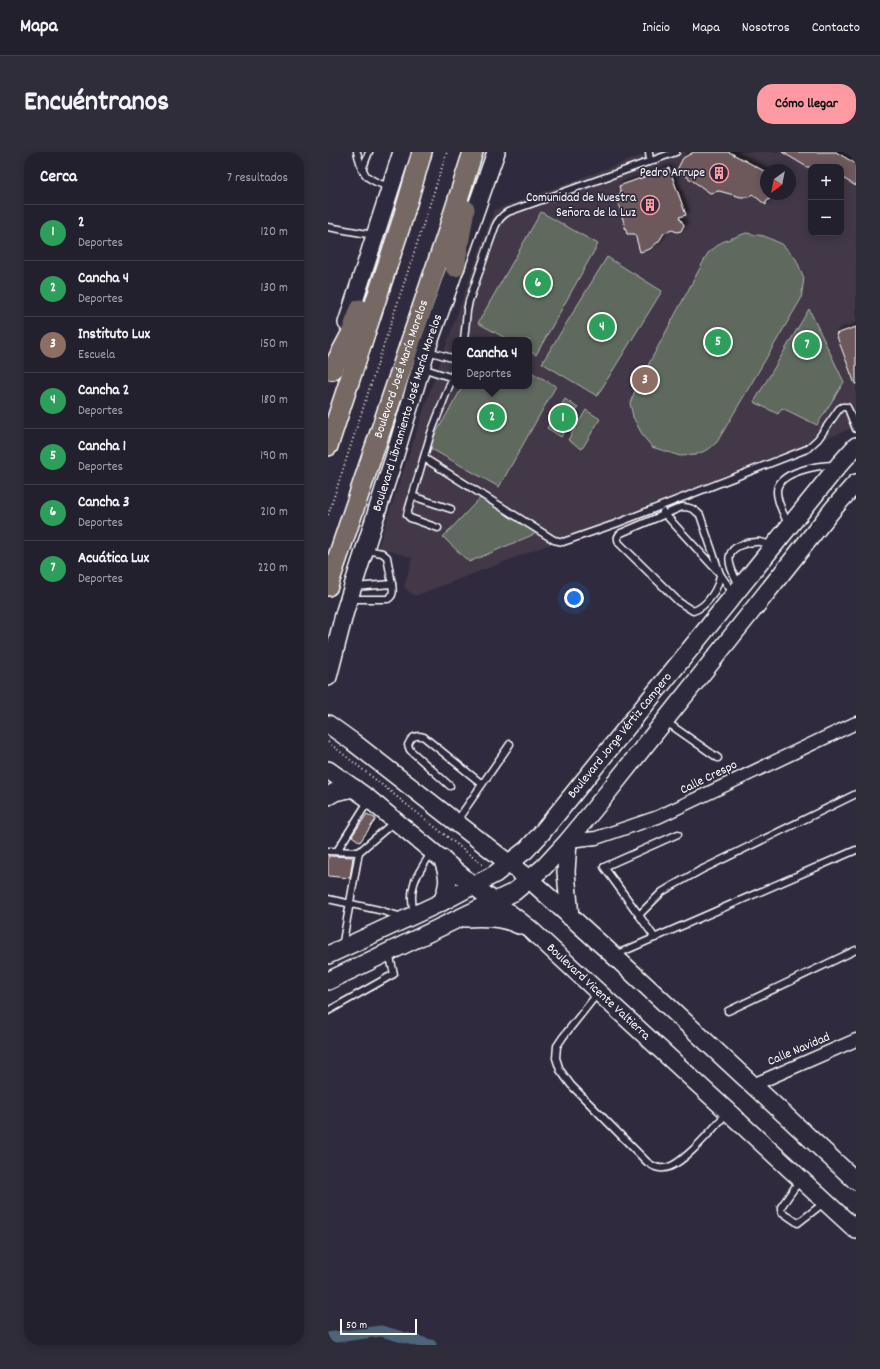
<!DOCTYPE html>
<html lang="es">
<head>
<meta charset="utf-8">
<style>
	body { margin:0; font-family:Dekko,sans-serif; background:#2f2d3a; color:#f1f3f6 }
	.controls { position:absolute; right:12px; top:12px; display:grid; overflow:hidden; border-radius:8px; box-shadow:0 2px 10px #0003 }
	.controls button { width:36px; height:36px; display:grid; place-items:center; padding:0; border:0; border-bottom:1px solid #403e4a; background:#23202e; color:#f1f3f6; font:20px sans-serif }
	.compass { position:absolute; left:432px; top:12px; width:36px; height:36px; border-radius:50%; background:#23202e; box-shadow:0 2px 10px #0003; rotate:212deg }
	.scale { position:absolute; left:12px; bottom:10px; width:77px; box-sizing:border-box; padding-left:4px; border:2px solid #fff; border-top:0; font-size:11px; line-height:14px; white-space:nowrap; color:#fff; -webkit-text-stroke:3px #2f2a3d; paint-order:stroke }
	.you { position:absolute; left:246px; top:446px; width:14px; height:14px; margin:-10px; border:3px solid #fff; border-radius:50%; background:#1a73e8; box-shadow:0 0 0 6px #1a73e833 }
	.badge { display:grid; place-items:center; width:26px; height:26px; border-radius:50%; background:#ff9aa2; color:#fff; font-size:13px; font-weight:700 }
	.pin { position:absolute; translate:-50% -50%; border:2px solid #fff; box-shadow:0 1px 4px #0006 }
	.popup { position:absolute; left:124px; top:185px; width:80px; height:52px; box-sizing:border-box; display:grid; place-content:center; border-radius:8px; background:#23202e; filter:drop-shadow(0 1px 3px #0005); font-size:13px; white-space:nowrap; color:#a3a3aa }
	.popup b { font-size:15px; color:#f1f3f6 }
	.popup::after { content:''; position:absolute; left:50%; top:100%; margin-left:-8px; border:8px solid transparent; border-top-color:#23202e }
	.list { margin:0; padding:0; list-style:none }
	h2 { display:flex; justify-content:space-between; align-items:center; height:52px; margin:0; padding:0 16px; font-size:17px }
	h2 small { font-size:13px; font-weight:400; color:#a3a3aa }
	.list li { display:grid; grid-template-columns:26px 1fr auto; gap:12px; align-items:center; box-sizing:border-box; height:56px; padding:0 16px; border-top:1px solid #403e4a }
	.list b { display:block; font-size:15px; white-space:nowrap }
	.list p { margin:0; font-size:13px; white-space:nowrap; color:#a3a3aa }
	.list em { font-size:13px; font-style:normal; color:#a3a3aa }
	.map { position:relative; flex:none; width:528px; height:1193px; overflow:hidden; border-radius:16px }
	header { display:flex; align-items:center; gap:24px; box-sizing:border-box; height:56px; padding:0 20px; background:#23202e; border-bottom:1px solid #403e4a }
	header strong { font-size:19px }
	nav { display:flex; gap:22px; margin-inline-start:auto; font-size:14px }
	.intro { display:flex; align-items:center; justify-content:space-between; box-sizing:border-box; height:96px; padding:0 24px }
	h1 { margin:0; font-size:28px }
	.button { padding:10px 18px; border-radius:16px; background:#ff9aa2; color:#111; font-size:14px; font-weight:700 }
	main { display:flex; gap:24px; padding:0 24px }
	aside { flex:1; background:#23202e; border-radius:16px; box-shadow:0 2px 10px #0003 }
	.map>svg:first-child { display:block }
	.built { fill:#423846; fill-rule:evenodd }
	.green { fill:#5f695d; stroke:#afb4ae }
	.lines { fill:none; stroke-linecap:round; stroke-linejoin:round }
	.canal { stroke:#4e657a; stroke-width:11 }
	.building { fill:#6d585b; stroke:#fff; filter:url(#shadow) }
	.lane-casing { stroke:#fff; stroke-width:9 }
	.street-casing { stroke:#fff; stroke-width:15 }
	.secondary-casing { stroke:#fff; stroke-width:20 }
	.primary-casing { stroke:#fff; stroke-width:22 }
	.path { stroke:#fff; stroke-width:2; stroke-dasharray:1 3; stroke-linecap:butt }
	.lane { stroke:#2f2a3d; stroke-width:6 }
	.street { stroke:#2f2a3d; stroke-width:12 }
	.secondary { stroke:#2f2a3d; stroke-width:17 }
	.primary { stroke:#766964; stroke-width:19 }
	.labels { text-anchor:middle; dominant-baseline:central; stroke-width:3.5; stroke-linejoin:round; paint-order:stroke }
	.poi-label { font-size:13px; fill:#fff; stroke:#2f2a3d; text-anchor:end }
	.street-label { font-size:13px; fill:#fff; stroke:#2f2a3d }
</style>
</head>
<body>
<header>
<strong>Mapa</strong>
<nav><a>Inicio</a><a>Mapa</a><a>Nosotros</a><a>Contacto</a></nav>
</header>
<div class="intro"><h1>Encuéntranos</h1><a class="button">Cómo llegar</a></div>
<main>
<aside>
<h2>Cerca<small>7 resultados</small></h2>
<ul class="list">
<li><span class="badge" style="background:#2e9e5b">1</span><div><b>2</b><p>Deportes</p></div><em>120 m</em></li>
<li><span class="badge" style="background:#2e9e5b">2</span><div><b>Cancha 4</b><p>Deportes</p></div><em>130 m</em></li>
<li><span class="badge" style="background:#8d6e63">3</span><div><b>Instituto Lux</b><p>Escuela</p></div><em>150 m</em></li>
<li><span class="badge" style="background:#2e9e5b">4</span><div><b>Cancha 2</b><p>Deportes</p></div><em>180 m</em></li>
<li><span class="badge" style="background:#2e9e5b">5</span><div><b>Cancha 1</b><p>Deportes</p></div><em>190 m</em></li>
<li><span class="badge" style="background:#2e9e5b">6</span><div><b>Cancha 3</b><p>Deportes</p></div><em>210 m</em></li>
<li><span class="badge" style="background:#2e9e5b">7</span><div><b>Acuática Lux</b><p>Deportes</p></div><em>220 m</em></li>
</ul>
</aside>
<div class="map">
<svg width="528" height="1193" viewBox="0 0 528 1193">
	<defs>
		<filter id="shadow"><feDropShadow dx="3" dy="-3" stdDeviation="2" flood-color="#0009"/></filter>
	</defs>
	<rect width="100%" height="100%" fill="#2f2a3d"/>
	<filter id="ink" filterUnits="userSpaceOnUse"><feTurbulence type="fractalNoise" baseFrequency=".025" numOctaves="2"/><feDisplacementMap in="SourceGraphic" scale="8" xChannelSelector="R" yChannelSelector="G"/><feConvolveMatrix kernelMatrix="1 2 1 2 8 2 1 2 1" color-interpolation-filters="sRGB"/></filter>
	<g filter="url(#ink)">
		<!-- built -->
		<path class="built" d="M323,0H528V275L87,444L76,436L84,406L50,395L103,236L166,58ZM483,15H513V81H483ZM438,18H462V42H438ZM127,188H201V234H127Z"/>
		<!-- green -->
		<g class="green">
			<polygon points="213,60 270,92 208,203 201,199 201,188 181,188 150,171"/>
			<polygon points="418,81 436,84 454,92 468,107 476,126 473,147 389,290 381,297 367,303 352,304 324,295 315,284 305,265 302,251 309,234 380,101 394,90"/>
			<polygon points="279,105 334,139 269,244 214,211"/>
			<polygon points="481,157 516,230 489,273 454,256 450,262 426,250"/>
			<polygon points="201,219 228,234 171,335 100,295 135,234 201,234"/>
			<polygon points="237,247 250,256 233,285 219,276"/>
			<polygon points="258,258 272,267 254,297 240,288"/>
			<polygon points="153,345 209,381 141,410 115,385"/>
		</g>
		<g class="lines">
			<!-- canal -->
			<polyline class="canal" points="0,1186 53,1179 103,1193"/>
		</g>
		<!-- building -->
		<g class="building">
			<polygon points="366,0 401,0 438,20 438,42 447,42 438,50 438,53 424,42 421,45 413,45 391,39 382,41 349,18 355,6"/>
			<polygon points="454,0 508,0 528,12 528,34 513,25 513,15 479,15"/>
			<polygon points="341,16 358,63 351,65 356,73 353,79 349,80 344,78 336,81 331,89 322,97 312,100 307,82 299,82 288,43 293,41 291,34"/>
			<polygon points="528,175 528,232 527,232 508,182"/>
			<polygon points="39,662 48,667 32,690 24,684"/>
			<polygon points="0,704 25,705 22,726 0,724"/>
		</g>
		<g class="lines">
			<!-- lane casing -->
			<g class="lane-casing">
				<g id="lane">
					<path d="M29,0C36,25 36,26 61,35"/>
					<polyline points="321,0 322,10"/>
					<polyline points="34,18 41,0"/>
					<polyline points="0,75 45,83"/>
					<path d="M136,188L139,159L141,149L167,75C170,68 173,64 180,60L348,0"/>
					<polyline points="100,199 127,207"/>
					<polyline points="94,216 125,226"/>
					<polyline points="96,306 226,388 235,390 287,372 479,297 490,287 511,257 514,255 519,255 521,259 528,277"/>
					<polyline points="84,344 123,357"/>
					<path d="M354,355C362,355 366,357 372,363L392,422C391,436 379,455 365,459L351,450L291,391C289,386 289,384 293,381Z"/>
					<polyline points="335,360 392,422 405,441"/>
					<path d="M460,372C456,363 449,350 449,340C448,320 491,313 506,313"/>
					<polyline points="110,376 82,366 79,363 80,359 103,281 127,219"/>
					<polyline points="39,398 54,401 59,405 64,432"/>
					<path d="M411,433C407,425 399,412 402,403C404,394 420,390 428,390C433,389 439,392 443,394"/>
					<path d="M22,447H60C66,443 65,439 64,432L26,435"/>
					<polyline points="337,569 390,606"/>
					<path d="M122,634L82,598L80,593C83,585 87,582 96,585L154,632"/>
					<polyline points="128,670 182,592"/>
					<polyline points="0,699 31,700"/>
					<polyline points="9,699 41,648"/>
					<polyline points="0,747 51,758 74,765"/>
					<path d="M86,761C79,734 90,721 104,700"/>
					<polyline points="311,763 276,715 350,682"/>
					<polyline points="327,786 311,763 334,740 344,734 373,718 528,642"/>
					<polyline points="14,795 31,700 66,670"/>
					<polyline points="287,803 528,698"/>
					<path d="M270,841L235,885L229,894L228,906L232,918L243,933L319,1010C325,1014 329,1017 336,1016C354,1015 387,974 399,961"/>
					<polyline points="0,859 66,822 61,801"/>
					<polyline points="400,859 528,798"/>
					<polyline points="472,1028 453,1055 453,1058 454,1060 470,1071 497,1050"/>
				</g>
			</g>
			<!-- street casing -->
			<g class="street-casing">
				<g id="street">
					<polyline points="240,689 268,686 330,665 528,571"/>
					<polyline points="425,933 528,888"/>
				</g>
			</g>
			<!-- secondary casing -->
			<g class="secondary-casing">
				<g id="secondary">
					<polyline points="19,171 74,0"/>
					<path id="s1" d="M0,525L17,459L66,306L98,199L168,0"/>
					<polyline points="0,572 25,590 202,728 285,803 528,1029"/>
					<path id="s2" d="M0,618L41,647L146,734L202,777L528,1078"/>
					<polyline points="0,644 7,640 26,636"/>
					<polyline points="240,689 238,720 242,765"/>
					<path d="M114,706C121,724 122,731 114,750"/>
					<path d="M137,766C156,765 173,765 191,773"/>
					<path id="s3" d="M0,803L114,750L167,722L198,698L212,683L510,314L528,294"/>
					<polyline points="0,829 186,740 216,715 240,689 280,640 505,357 528,331"/>
				</g>
			</g>
			<!-- primary casing -->
			<g class="primary-casing">
				<g id="primary">
					<polyline points="127,115 137,57"/>
					<polyline points="4,218 22,184 32,157"/>
					<polyline points="0,294 73,72 94,0"/>
					<path id="s4" d="M0,434L118,85L145,0"/>
				</g>
			</g>
			<!-- path -->
			<g class="path">
				<polyline points="0,363 119,0"/>
				<polyline points="0,590 156,714"/>
			</g>
			<!-- lane -->
			<use href="#lane" class="lane"/>
			<!-- street -->
			<use href="#street" class="street"/>
			<!-- secondary -->
			<use href="#secondary" class="secondary"/>
			<!-- primary -->
			<use href="#primary" class="primary"/>
		</g>
	</g>
	<!-- icons -->
	<defs>
		<g id="building-ring" transform="scale(1)"><circle r="9.5" fill="#2f2a3d" stroke="#ff9aa2" stroke-width="1.5"/><path d="M-4-6H4V6H1V3H-1V6H-4ZM-2.5-4.3h1.7v1.8h-1.7ZM.8-4.3h1.7v1.8H.8ZM-2.5-1h1.7V.8h-1.7ZM.8-1h1.7V.8H.8Z" fill="#ff9aa2"/></g>
	</defs>
	<g fill-rule="evenodd">
		<use href="#building-ring" x="391" y="21"/>
		<use href="#building-ring" x="322" y="53"/>
	</g>
	<g class="labels">
		<!-- poi labels -->
		<g class="poi-label">
			<text x="377" y="21">Pedro Arrupe</text>
			<text x="308" y="46">Comunidad de Nuestra<tspan x="308" dy="15">Señora de la Luz</tspan></text>
		</g>
		<!-- street labels -->
		<g class="street-label">
			<text stroke="none"><textPath href="#s4" startOffset="229">Boulevard José María Morelos</textPath></text>
			<text stroke="none"><textPath href="#s1" startOffset="276">Boulevard Libramiento José María Morelos</textPath></text>
			<text stroke="none"><textPath href="#s3" startOffset="373">Boulevard Jorge Vértiz Campero</textPath></text>
			<text transform="translate(381 626) rotate(-26)">Calle Crespo</text>
			<text stroke="none"><textPath href="#s2" startOffset="350">Boulevard Vicente Valtierra</textPath></text>
			<text transform="translate(471 898) rotate(-23)">Calle Navidad</text>
		</g>
	</g>
</svg>
<div class="controls">
<button>+</button>
<button>−</button>
</div>
<svg class="compass" viewBox="-18 -18 36 36"><path d="M0-13l5 13h-10z" fill="#e53935"/><path d="M0 13l5-13h-10z" fill="#a3a3aa"/></svg>
<div class="scale">50 m</div>
<div class="you"></div>
<div class="pin badge" style="left:235px;top:266px;background:#2e9e5b">1</div>
<div class="pin badge" style="left:164px;top:265px;background:#2e9e5b">2</div>
<div class="popup"><b>Cancha 4</b>Deportes</div>
<div class="pin badge" style="left:317px;top:228px;background:#8d6e63">3</div>
<div class="pin badge" style="left:274px;top:175px;background:#2e9e5b">4</div>
<div class="pin badge" style="left:390px;top:190px;background:#2e9e5b">5</div>
<div class="pin badge" style="left:210px;top:131px;background:#2e9e5b">6</div>
<div class="pin badge" style="left:479px;top:193px;background:#2e9e5b">7</div>
</div>
</main>
</body>
</html>
